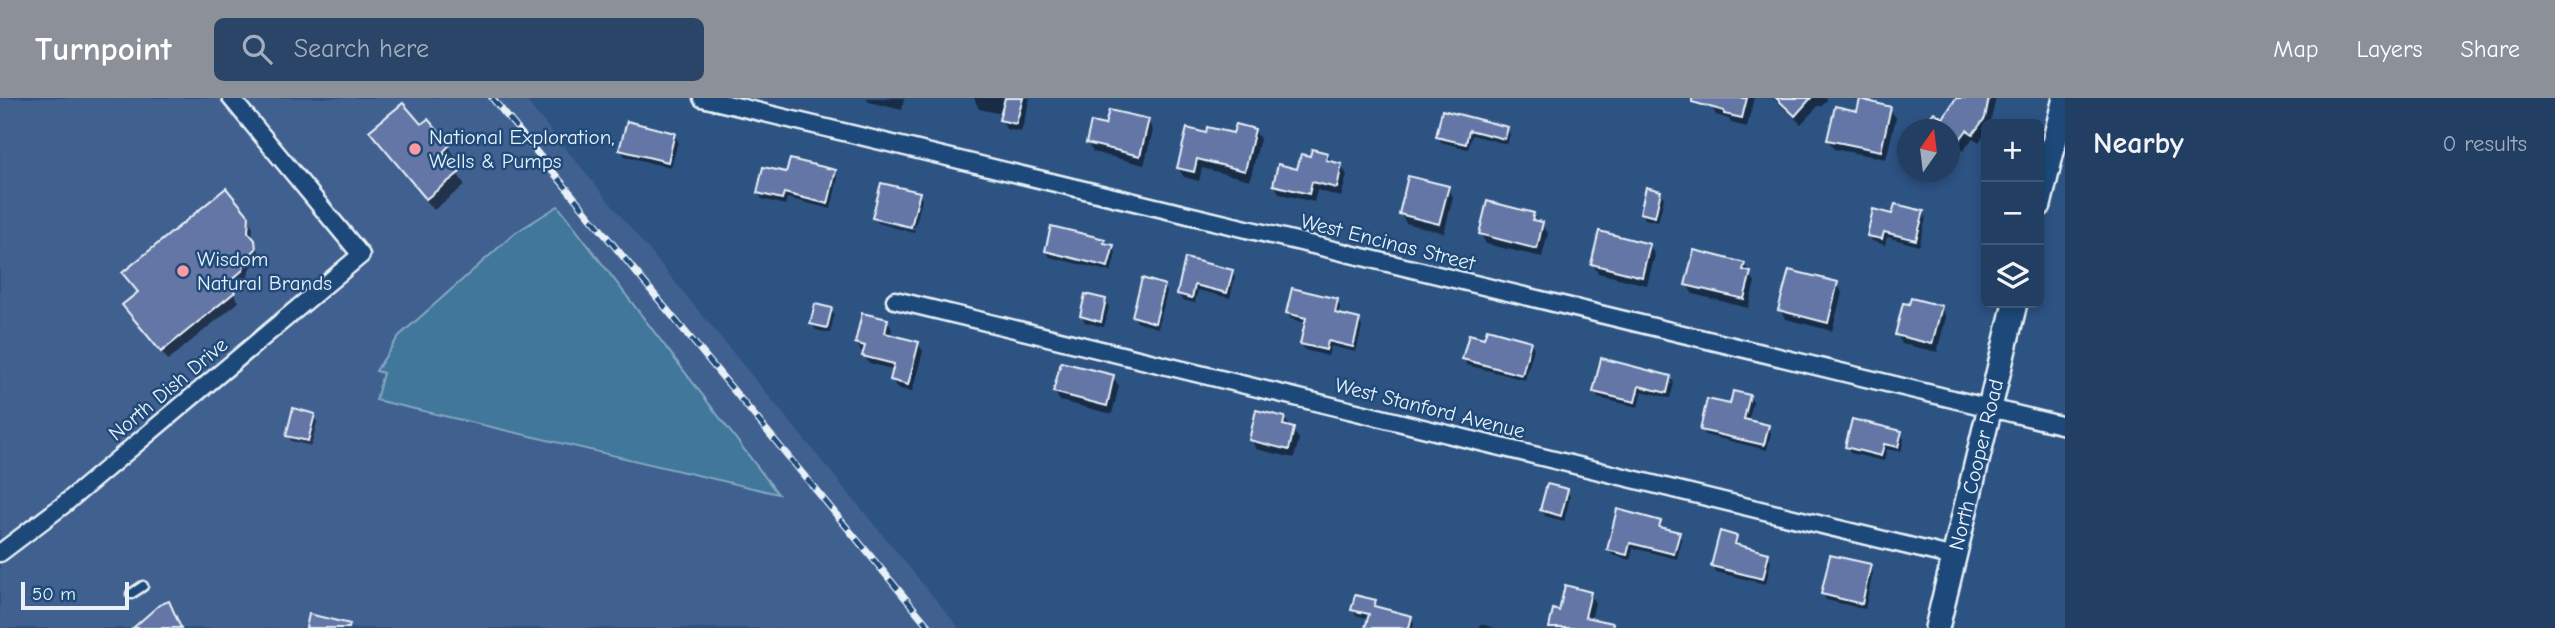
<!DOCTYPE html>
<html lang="en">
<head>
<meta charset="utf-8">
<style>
	body { margin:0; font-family:"Comic Neue",sans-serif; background:#2a4568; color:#f1f3f6 }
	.controls { position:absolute; right:21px; top:21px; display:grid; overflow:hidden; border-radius:10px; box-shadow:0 4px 10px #0003 }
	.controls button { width:63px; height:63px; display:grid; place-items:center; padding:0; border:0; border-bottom:2px solid #3f5777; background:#223e62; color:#f1f3f6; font:35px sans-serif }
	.compass { position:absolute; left:1897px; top:21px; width:63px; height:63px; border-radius:50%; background:#223e62; box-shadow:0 4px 10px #0003; rotate:14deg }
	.scale { position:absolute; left:21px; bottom:18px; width:108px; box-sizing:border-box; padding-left:7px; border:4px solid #e8f1f8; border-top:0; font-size:19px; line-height:24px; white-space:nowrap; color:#e8f1f8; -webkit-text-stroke:5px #1f4a7a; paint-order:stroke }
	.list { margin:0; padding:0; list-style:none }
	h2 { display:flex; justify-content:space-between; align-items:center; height:91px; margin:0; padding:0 28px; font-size:30px }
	h2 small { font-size:23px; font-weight:400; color:#a2aebe }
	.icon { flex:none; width:38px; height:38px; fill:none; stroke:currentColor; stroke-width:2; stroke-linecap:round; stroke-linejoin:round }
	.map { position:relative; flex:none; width:2065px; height:530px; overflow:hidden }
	header { display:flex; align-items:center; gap:42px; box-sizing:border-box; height:98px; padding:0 35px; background:#8c9099; color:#fff }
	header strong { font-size:33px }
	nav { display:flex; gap:38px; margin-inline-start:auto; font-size:24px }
	.search { width:490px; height:63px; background:#2a4568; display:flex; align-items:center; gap:18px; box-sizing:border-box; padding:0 24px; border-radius:10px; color:#a2aebe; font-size:26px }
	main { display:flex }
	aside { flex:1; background:#223e62 }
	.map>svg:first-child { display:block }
	.built { fill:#406190 }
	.water { fill:#3f779a; stroke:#83a8c0; stroke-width:2 }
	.shadow { fill:#0007 }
	.building { fill:#6376a6; stroke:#e8f1f8; stroke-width:2 }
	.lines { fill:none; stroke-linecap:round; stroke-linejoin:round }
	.service-casing { stroke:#e8f1f8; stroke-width:13 }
	.minor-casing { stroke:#e8f1f8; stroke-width:21 }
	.secondary-casing { stroke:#e8f1f8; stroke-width:28 }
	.service { stroke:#1f4a7a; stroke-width:8 }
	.minor { stroke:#1f4a7a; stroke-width:16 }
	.secondary { stroke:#1f4a7a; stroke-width:23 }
	.rail-casing { stroke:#e8f1f8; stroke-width:7 }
	.rail { stroke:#1f4a7a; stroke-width:4.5; stroke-dasharray:13; stroke-linecap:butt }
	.poi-dot { fill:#ff9aa2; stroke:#1f4a7a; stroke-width:2.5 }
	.labels { text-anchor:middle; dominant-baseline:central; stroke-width:5; stroke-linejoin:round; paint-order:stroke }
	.poi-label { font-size:21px; fill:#e8f1f8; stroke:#1f4a7a; text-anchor:start }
	.street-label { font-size:21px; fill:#e8f1f8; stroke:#1f4a7a }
</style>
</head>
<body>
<header>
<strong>Turnpoint</strong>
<div class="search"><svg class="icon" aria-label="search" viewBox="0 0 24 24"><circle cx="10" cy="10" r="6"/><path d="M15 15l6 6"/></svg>Search here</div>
<nav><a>Map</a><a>Layers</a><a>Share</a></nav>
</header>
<main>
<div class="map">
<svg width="2065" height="530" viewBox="0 0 2065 530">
	<rect width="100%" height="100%" fill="#2d5383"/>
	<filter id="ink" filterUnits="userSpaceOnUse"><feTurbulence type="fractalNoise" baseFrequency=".0143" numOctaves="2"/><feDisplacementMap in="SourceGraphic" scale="14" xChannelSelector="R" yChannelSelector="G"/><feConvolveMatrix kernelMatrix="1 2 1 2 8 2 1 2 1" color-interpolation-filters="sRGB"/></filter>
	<g filter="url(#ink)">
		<!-- built -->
		<polygon class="built" points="0,0 524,0 959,530 0,530"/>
		<!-- water -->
		<polygon class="water" points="558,108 778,396 376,302 383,275 376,273 399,238 515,135"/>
		<!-- shadow -->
		<g class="shadow">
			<polygon points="867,0 904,0 902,12 869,4"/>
			<polygon points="974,0 1030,0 1021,34 1006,31 1001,21 1002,16 979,11"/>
			<polygon points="1713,0 1754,0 1747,29 1731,25 1729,21 1716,17 1711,8"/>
			<polygon points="1773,0 1826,0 1827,2 1821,9 1819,7 1801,26"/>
			<polygon points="1956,0 1996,0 1990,26 1986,26 1986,34 1979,44 1973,40 1963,53 1950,44 1950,32 1930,32 1927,27 1943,22"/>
			<polygon points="1890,11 1896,20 1886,61 1834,51 1828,42"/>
			<polygon points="1444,14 1507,30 1510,36 1507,46 1472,37 1468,51 1441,44 1438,38"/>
			<polygon points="428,23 449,48 456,61 450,65 465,87 434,112 379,46 372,34 421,29"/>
			<polygon points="1148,23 1153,32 1144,67 1093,54 1087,44"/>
			<polygon points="1254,32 1260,41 1250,82 1202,70 1199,83 1184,79 1178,70 1207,37 1234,37"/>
			<polygon points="674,37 678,43 671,70 625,58 621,52"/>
			<polygon points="1327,56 1333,66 1341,68 1347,77 1341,99 1317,92 1314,104 1280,96 1274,86 1298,73 1312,61"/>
			<polygon points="835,74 838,80 831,111 787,100 785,107 762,101 759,95 788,77"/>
			<polygon points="1448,89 1453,99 1444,135 1406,125 1401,116"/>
			<polygon points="1660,94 1664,100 1658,124 1645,121 1642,115"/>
			<polygon points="919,96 922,102 915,129 876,119 876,123 915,132 914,135 878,125 874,119"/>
			<polygon points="1923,114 1926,120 1919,148 1887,139 1885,147 1872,143 1869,137 1893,118"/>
			<polygon points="1533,117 1548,135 1542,159 1486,146 1481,136"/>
			<polygon points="247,119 253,129 252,142 259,153 260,161 249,172 248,181 233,194 239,204 168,262 130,216 139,196 124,176"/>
			<polygon points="1104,142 1113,149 1116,155 1111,174 1050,159 1046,153"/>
			<polygon points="1649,147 1655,157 1647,187 1598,175 1593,166"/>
			<polygon points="1187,163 1231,173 1235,179 1230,200 1198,192 1195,205 1182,202 1178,196"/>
			<polygon points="1744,166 1755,184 1748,210 1693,196 1687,187"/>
			<polygon points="1837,185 1842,195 1832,233 1786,221 1780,212"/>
			<polygon points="1164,188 1167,194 1158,230 1137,224 1134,218"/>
			<polygon points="1105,203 1109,209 1104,229 1085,224 1082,218"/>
			<polygon points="1337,203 1340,209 1338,218 1359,223 1362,229 1356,254 1331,248 1328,258 1305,252 1301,246 1306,225 1291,221 1288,215"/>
			<polygon points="1911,208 1941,210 1946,219 1937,254 1902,246 1897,236"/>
			<polygon points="831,211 834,217 830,235 816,232 812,226"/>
			<polygon points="887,223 892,231 890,238 918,245 923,253 912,294 897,290 892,282 895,272 869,265 864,258 865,254 861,253 857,245"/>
			<polygon points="1486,242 1530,244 1534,250 1525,282 1467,267 1464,261"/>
			<polygon points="1113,279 1119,288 1112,316 1060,303 1055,294"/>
			<polygon points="1670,279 1674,285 1670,300 1642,293 1638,309 1598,300 1595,294"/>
			<polygon points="1749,298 1753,304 1748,324 1768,329 1771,335 1767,352 1705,337 1702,331 1731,309"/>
			<polygon points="314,318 317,324 311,348 291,343 288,337"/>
			<polygon points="1284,320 1299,341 1294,360 1256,351 1251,341"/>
			<polygon points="1901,335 1904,341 1901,354 1887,351 1884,363 1850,355 1847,349"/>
			<polygon points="1567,393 1570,399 1564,423 1545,418 1542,412"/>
			<polygon points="1660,424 1663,430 1679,436 1682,442 1677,461 1633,450 1630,462 1612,457 1609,451"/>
			<polygon points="1736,439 1739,449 1768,456 1771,462 1766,486 1716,474 1713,468"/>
			<polygon points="1870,468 1873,474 1865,511 1826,502 1823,496"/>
			<polygon points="1590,496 1595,504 1591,522 1599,530 1551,530 1560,515"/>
			<polygon points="1375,504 1378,510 1411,519 1414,525 1413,530 1367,530 1370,521 1356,517 1353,511"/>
			<polygon points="1480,526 1496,530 1479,530"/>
		</g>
		<!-- building -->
		<g class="building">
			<polygon points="1005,0 1023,0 1016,26 999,22"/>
			<polygon points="1692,0 1747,0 1742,20 1724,16 1724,13 1692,4"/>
			<polygon points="1776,0 1811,0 1795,18"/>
			<polygon points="1956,0 1989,0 1985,20 1973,36 1967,32 1957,45 1950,39 1950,32 1932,32 1925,26 1934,14 1943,20"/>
			<polygon points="1860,1 1891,9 1881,53 1827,42 1835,8 1857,13"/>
			<polygon points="403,5 421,26 428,21 450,47 443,54 460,74 426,101 369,33"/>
			<polygon points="1109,12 1149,21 1140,58 1086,45 1091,24 1105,27"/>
			<polygon points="1442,12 1508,29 1505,41 1469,32 1466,46 1436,39"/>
			<polygon points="627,23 675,35 668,64 619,52"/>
			<polygon points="1236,26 1255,31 1245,73 1197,61 1194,74 1177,70 1187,30 1206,35 1207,29 1233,35"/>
			<polygon points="1312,51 1328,55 1326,62 1342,66 1337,90 1312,84 1309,96 1273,87 1278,66 1297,71 1301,56 1310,58"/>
			<polygon points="790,61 836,72 828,106 784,95 782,101 757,95 763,69 786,74"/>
			<polygon points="1408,78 1449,88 1439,126 1399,116"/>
			<polygon points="881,85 920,94 911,129 872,120"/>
			<polygon points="1646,89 1661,93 1655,119 1640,115"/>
			<polygon points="226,90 249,118 248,134 255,142 256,151 245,162 243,172 228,185 235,194 161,254 122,207 138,194 122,175"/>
			<polygon points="1487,103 1534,115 1532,122 1543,124 1537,151 1479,136"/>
			<polygon points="1895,106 1924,113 1916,142 1884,134 1882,141 1867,138 1873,111 1892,116"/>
			<polygon points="1051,128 1105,141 1104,145 1114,147 1108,169 1045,153"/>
			<polygon points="1599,133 1650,146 1642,179 1591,166"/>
			<polygon points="1694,152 1745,165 1743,172 1751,174 1744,201 1685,187"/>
			<polygon points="1185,160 1233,172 1227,195 1195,187 1192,200 1177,196"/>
			<polygon points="1789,172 1838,184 1828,225 1778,212"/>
			<polygon points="1142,180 1165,187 1155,225 1132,218"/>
			<polygon points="1292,190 1338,201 1335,215 1360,221 1353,249 1328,243 1326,252 1300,246 1306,220 1286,215"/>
			<polygon points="1085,196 1106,201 1101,224 1080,218"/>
			<polygon points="1911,200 1942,208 1932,246 1895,237 1903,205 1909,206"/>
			<polygon points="815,206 832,210 827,230 810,226"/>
			<polygon points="862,215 888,221 885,235 919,244 908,287 890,282 894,266 862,258 865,248 855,245"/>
			<polygon points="1487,231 1531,243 1522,277 1462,261 1469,236 1484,240"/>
			<polygon points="1601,260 1671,278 1667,295 1639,288 1635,304 1593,294"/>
			<polygon points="1061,264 1114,277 1107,308 1053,294"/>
			<polygon points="1733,293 1750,297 1744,321 1769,327 1764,347 1700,332 1707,301 1730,306"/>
			<polygon points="293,310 315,316 308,343 286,338"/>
			<polygon points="1256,312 1285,319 1283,327 1294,330 1289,352 1249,342"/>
			<polygon points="1852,321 1902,333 1898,349 1884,346 1881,358 1845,349"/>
			<polygon points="1547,386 1568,391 1561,418 1540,412"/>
			<polygon points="1617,411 1661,423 1659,429 1680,434 1674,456 1630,445 1627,457 1607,452"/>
			<polygon points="1720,433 1737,438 1735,446 1769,455 1763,481 1711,468"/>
			<polygon points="1830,457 1871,466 1862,506 1821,496"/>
			<polygon points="1565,487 1591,494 1585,519 1613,525 1612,530 1549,530 1553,511 1559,513"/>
			<polygon points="1355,497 1376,502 1374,508 1412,518 1409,530 1365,530 1369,516 1351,512"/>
			<polygon points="169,503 181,530 133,530 159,507"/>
			<polygon points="309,516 350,526 349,530 306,530"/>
		</g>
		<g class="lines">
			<!-- service casing -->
			<g class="service-casing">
				<polyline id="service" points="131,496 143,488"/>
			</g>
			<!-- minor casing -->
			<g class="minor-casing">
				<g id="minor">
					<polyline points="702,0 2065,328"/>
					<polyline points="895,202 1954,459"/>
					<polyline points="0,455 62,408 361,157 231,0"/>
				</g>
			</g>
			<!-- secondary casing -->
			<g class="secondary-casing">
				<g id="secondary">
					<polyline points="2039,107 2065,0"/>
					<path id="s1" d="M1937,530L2015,205"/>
				</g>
			</g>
			<!-- service -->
			<use href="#service" class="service"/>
			<!-- minor -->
			<use href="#minor" class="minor"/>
			<!-- secondary -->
			<use href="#secondary" class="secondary"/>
			<!-- rail casing -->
			<g class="rail-casing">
				<polyline id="rail" points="492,0 930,530"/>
			</g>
			<!-- rail -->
			<use href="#rail" class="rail"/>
		</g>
	</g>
	<!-- markers -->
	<g class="poi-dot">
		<circle cx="415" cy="51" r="7"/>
		<circle cx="183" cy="173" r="7"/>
	</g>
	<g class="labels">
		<!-- poi labels -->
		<g class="poi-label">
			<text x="429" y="39">National Exploration,<tspan x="429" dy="24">Wells &amp; Pumps</tspan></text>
			<text x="197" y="161">Wisdom<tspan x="197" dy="24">Natural Brands</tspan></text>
		</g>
		<!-- street labels -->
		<g class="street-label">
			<text transform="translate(1388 144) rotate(14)">West Encinas Street</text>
			<text transform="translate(168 291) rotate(-40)">North Dish Drive</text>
			<text transform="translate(1430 310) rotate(14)">West Stanford Avenue</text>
			<text stroke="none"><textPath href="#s1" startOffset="168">North Cooper Road</textPath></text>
		</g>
	</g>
</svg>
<div class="controls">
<button>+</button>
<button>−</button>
<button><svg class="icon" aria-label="layers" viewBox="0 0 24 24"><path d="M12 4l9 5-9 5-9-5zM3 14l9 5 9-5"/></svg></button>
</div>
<svg class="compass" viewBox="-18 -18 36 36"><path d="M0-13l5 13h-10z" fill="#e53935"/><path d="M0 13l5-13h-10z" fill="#a2aebe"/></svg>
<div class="scale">50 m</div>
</div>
<aside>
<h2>Nearby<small>0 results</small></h2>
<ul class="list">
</ul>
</aside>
</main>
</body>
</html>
